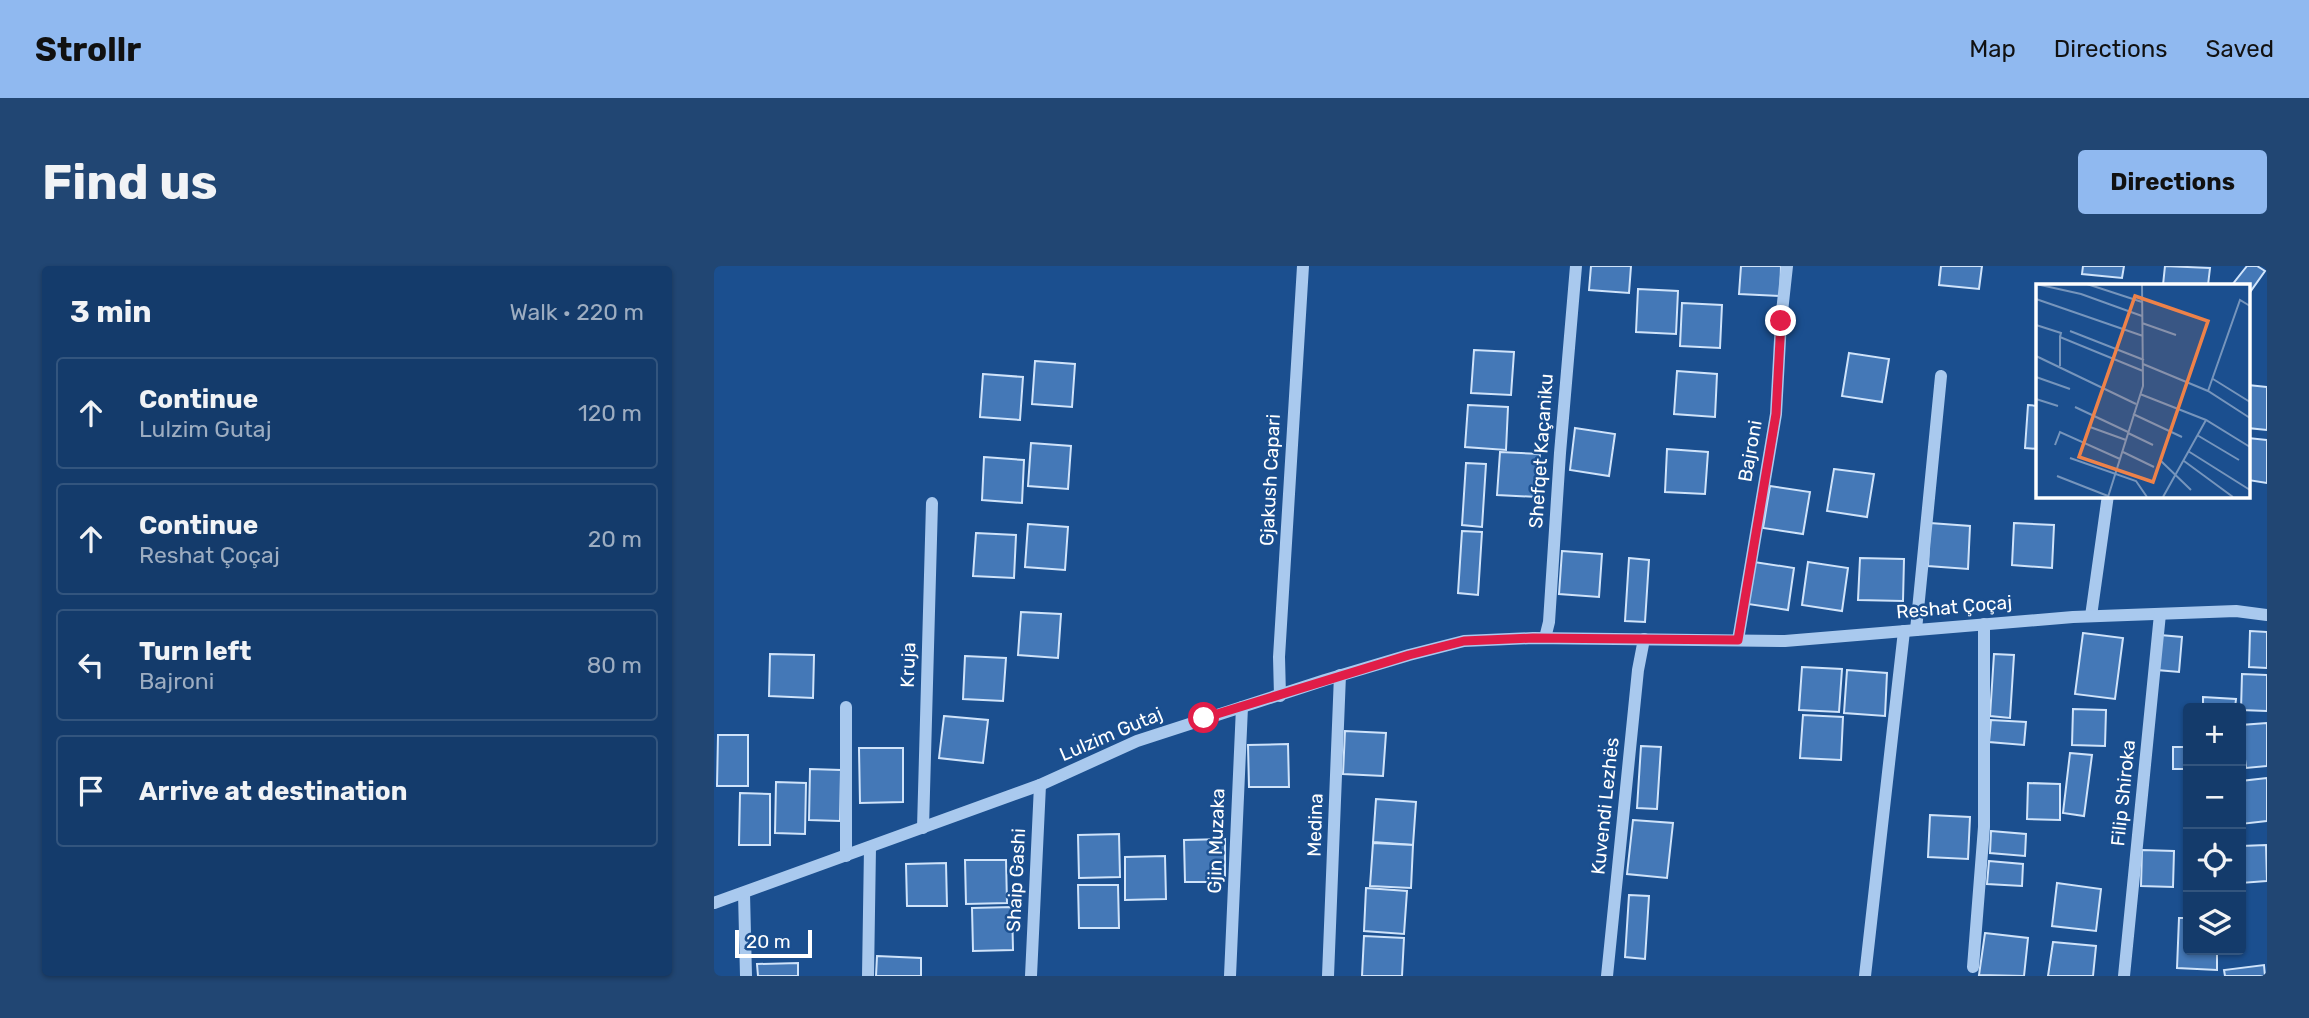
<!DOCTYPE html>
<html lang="en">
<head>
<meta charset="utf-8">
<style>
	body { margin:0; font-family:Rubik,sans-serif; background:#214673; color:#f1f3f6 }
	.controls { position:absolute; right:21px; bottom:21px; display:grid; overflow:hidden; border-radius:7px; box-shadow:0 2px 5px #0004 }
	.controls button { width:63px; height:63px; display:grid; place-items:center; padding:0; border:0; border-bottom:2px solid #33557e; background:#143b6b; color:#f1f3f6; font:35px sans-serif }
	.scale { position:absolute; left:21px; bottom:18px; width:77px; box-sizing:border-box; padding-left:7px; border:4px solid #fff; border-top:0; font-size:19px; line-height:24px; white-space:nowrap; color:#fff; -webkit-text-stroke:5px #1b4f8f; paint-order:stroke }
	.stop { position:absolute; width:21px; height:21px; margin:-16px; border:5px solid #e11d48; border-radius:50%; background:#fff }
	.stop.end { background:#e11d48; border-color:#fff; box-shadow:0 2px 7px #0008 }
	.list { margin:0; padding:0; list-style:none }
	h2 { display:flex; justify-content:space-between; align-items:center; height:91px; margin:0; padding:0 28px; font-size:30px }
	h2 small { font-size:23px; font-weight:400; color:#9dadc1 }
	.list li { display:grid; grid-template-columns:46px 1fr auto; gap:21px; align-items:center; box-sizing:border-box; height:112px; margin:0 14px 14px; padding:0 14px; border:2px solid #33557e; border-radius:7px }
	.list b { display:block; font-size:26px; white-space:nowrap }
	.list p { margin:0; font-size:23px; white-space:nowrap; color:#9dadc1 }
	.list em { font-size:23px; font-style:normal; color:#9dadc1 }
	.icon { flex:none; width:38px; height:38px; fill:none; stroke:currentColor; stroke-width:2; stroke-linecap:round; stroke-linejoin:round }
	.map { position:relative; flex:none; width:1553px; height:710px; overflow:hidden; border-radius:7px }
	header { display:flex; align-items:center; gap:42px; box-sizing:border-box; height:98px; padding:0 35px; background:#90b9f0; color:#111 }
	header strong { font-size:33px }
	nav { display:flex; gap:38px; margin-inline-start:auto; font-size:24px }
	.intro { display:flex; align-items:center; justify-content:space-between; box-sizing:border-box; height:168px; padding:0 42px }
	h1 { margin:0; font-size:49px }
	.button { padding:18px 32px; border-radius:7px; background:#90b9f0; color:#111; font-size:24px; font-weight:700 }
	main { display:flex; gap:42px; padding:0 42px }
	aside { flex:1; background:#143b6b; border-radius:7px; box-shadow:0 2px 5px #0004 }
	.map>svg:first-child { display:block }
	.building { fill:#4478b7; stroke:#cfe3fa; stroke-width:2 }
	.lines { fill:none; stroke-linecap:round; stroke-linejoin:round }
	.minor { stroke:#a9c9ee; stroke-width:12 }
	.route { stroke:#e11d48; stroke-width:9 }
	.labels { text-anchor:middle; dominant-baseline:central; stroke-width:5; stroke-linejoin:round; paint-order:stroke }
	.street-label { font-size:19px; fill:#fff; stroke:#1b4f8f }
	.inset-road { fill:none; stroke:#7695bc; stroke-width:2 }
	.view { fill:#ee8249; fill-opacity:0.15; stroke:#ee8249; stroke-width:3.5 }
	.inset-edge { fill:none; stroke:#fff; stroke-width:3.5 }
</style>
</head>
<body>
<header>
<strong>Strollr</strong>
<nav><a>Map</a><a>Directions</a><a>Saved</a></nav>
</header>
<div class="intro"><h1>Find us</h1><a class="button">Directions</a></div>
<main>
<aside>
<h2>3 min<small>Walk · 220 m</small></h2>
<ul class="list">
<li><svg class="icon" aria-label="ahead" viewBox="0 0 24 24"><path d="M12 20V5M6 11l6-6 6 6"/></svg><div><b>Continue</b><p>Lulzim Gutaj</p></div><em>120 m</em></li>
<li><svg class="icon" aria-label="ahead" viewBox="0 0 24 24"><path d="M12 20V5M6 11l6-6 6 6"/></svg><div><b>Continue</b><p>Reshat Çoçaj</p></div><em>20 m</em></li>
<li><svg class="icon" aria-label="left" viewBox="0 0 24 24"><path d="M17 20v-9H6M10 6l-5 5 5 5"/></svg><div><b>Turn left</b><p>Bajroni</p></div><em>80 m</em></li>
<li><svg class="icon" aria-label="arrive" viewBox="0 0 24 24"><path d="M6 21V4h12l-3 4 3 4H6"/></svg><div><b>Arrive at destination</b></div></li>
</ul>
</aside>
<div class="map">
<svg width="1553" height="710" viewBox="0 0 1553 710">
	<rect width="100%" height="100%" fill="#1b4f8f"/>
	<!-- building -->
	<g class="building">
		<polygon points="877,0 917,0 915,27 875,24"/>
		<polygon points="1027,0 1067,0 1066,30 1025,28"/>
		<polygon points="1227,0 1268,0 1265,23 1225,19"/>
		<polygon points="1369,0 1410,0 1408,12 1368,8"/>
		<polygon points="1451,0 1496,2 1494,19 1449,19"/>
		<polygon points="1533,0 1543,0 1551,5 1534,29 1534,19 1518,19"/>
		<polygon points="924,23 964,25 962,68 922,66"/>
		<polygon points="968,37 1008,39 1006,82 966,80"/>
		<polygon points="760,84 800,86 797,129 757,127"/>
		<polygon points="1135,87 1175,93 1168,136 1128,130"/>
		<polygon points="321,95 361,98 358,141 318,138"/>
		<polygon points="963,105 1003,108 1001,151 960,148"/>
		<polygon points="269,108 309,111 306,154 266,151"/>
		<polygon points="1534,119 1553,121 1553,164 1534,162"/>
		<polygon points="754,139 794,141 792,184 751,181"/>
		<polygon points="1314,139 1324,140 1324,183 1311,182"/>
		<polygon points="861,162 901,168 895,210 856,204"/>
		<polygon points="1534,172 1553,174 1553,217 1534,214"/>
		<polygon points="317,177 357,180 354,223 314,220"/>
		<polygon points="953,183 994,186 991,228 951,226"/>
		<polygon points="786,186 826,188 823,231 783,229"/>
		<polygon points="270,191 310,194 308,237 268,234"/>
		<polygon points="752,197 772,198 768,261 748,259"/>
		<polygon points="1120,203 1160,208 1153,251 1113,245"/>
		<polygon points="1056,220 1096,226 1089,268 1049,262"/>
		<polygon points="1216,257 1256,260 1254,303 1214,300"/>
		<polygon points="1300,257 1340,259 1338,302 1298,299"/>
		<polygon points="314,258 354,261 351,304 311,301"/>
		<polygon points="748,265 768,266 764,329 744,327"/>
		<polygon points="262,267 302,269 300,312 259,310"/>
		<polygon points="848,285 888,288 885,331 845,328"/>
		<polygon points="915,292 935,294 931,356 911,355"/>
		<polygon points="1146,292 1190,293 1189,335 1144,334"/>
		<polygon points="1040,296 1080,302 1074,344 1034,338"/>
		<polygon points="1094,296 1134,302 1128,345 1088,339"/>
		<polygon points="307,346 347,348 344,392 304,389"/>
		<polygon points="1536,365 1553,366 1553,402 1535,401"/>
		<polygon points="1369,367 1409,372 1401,433 1361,428"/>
		<polygon points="1446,369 1468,371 1465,406 1443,404"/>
		<polygon points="56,388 100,389 99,432 55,430"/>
		<polygon points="1280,388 1300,389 1296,452 1276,450"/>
		<polygon points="251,390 292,392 289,435 249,433"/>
		<polygon points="1088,401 1128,403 1125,446 1085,444"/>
		<polygon points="1133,404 1173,407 1171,450 1130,447"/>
		<polygon points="1528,408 1553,409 1553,445 1527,444"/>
		<polygon points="1489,431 1522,433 1521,442 1489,442"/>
		<polygon points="1359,443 1392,444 1391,480 1358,479"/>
		<polygon points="1089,449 1129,451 1127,494 1086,492"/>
		<polygon points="230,450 274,454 269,497 225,492"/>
		<polygon points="1277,454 1312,456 1310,479 1275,476"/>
		<polygon points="1553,457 1553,500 1532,502 1527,459"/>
		<polygon points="631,465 672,467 669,510 629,508"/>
		<polygon points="4,469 34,469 34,520 3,520"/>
		<polygon points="574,478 575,521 535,521 534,479"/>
		<polygon points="927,480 947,481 943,543 923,542"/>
		<rect x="1459" y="481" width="15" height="22"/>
		<polygon points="145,482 189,482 189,536 146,537"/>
		<polygon points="1356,487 1378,489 1370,550 1349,547"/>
		<polygon points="96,503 127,504 126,555 95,554"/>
		<polygon points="1553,512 1553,555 1527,558 1527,515"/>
		<polygon points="62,516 92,517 91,568 61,567"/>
		<polygon points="1314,517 1346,518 1346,554 1313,553"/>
		<polygon points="26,527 56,528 56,579 25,579"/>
		<polygon points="662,533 702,536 699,579 659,576"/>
		<polygon points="1216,549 1256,551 1254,593 1214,591"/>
		<polygon points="919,554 959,557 953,612 913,608"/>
		<polygon points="1277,565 1312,568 1311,590 1276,587"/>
		<polygon points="405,568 406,611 365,612 364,569"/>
		<polygon points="511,573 511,616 471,616 470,574"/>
		<polygon points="659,577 699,579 697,622 656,620"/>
		<polygon points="1552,579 1553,615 1527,617 1527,580"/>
		<polygon points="1428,584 1460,585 1459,621 1427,620"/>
		<polygon points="451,590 452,633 411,634 411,591"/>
		<polygon points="251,594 292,594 293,637 252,638"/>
		<polygon points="1275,595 1309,598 1308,620 1273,618"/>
		<polygon points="232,597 233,640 193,640 192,598"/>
		<polygon points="1343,617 1387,623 1382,665 1338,660"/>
		<polygon points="364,619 404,619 405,662 365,662"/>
		<polygon points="652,622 693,625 690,668 650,665"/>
		<polygon points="915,629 935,630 931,693 911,691"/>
		<polygon points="298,641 299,684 259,685 258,642"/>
		<polygon points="1465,652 1474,652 1474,684 1503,684 1503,704 1463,702"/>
		<polygon points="1271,667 1314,672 1310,710 1265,709"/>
		<polygon points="650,670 690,672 688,710 648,710"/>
		<polygon points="1339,676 1382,680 1379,710 1334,710"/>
		<polygon points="163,690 207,692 207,710 162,710"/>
		<polygon points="84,697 84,710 44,710 43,698"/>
		<polygon points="1550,699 1551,710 1511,710 1510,704"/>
	</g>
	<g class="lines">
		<!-- minor -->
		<g class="minor">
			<polyline points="1377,350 1394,229"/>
			<polyline points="1202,364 1227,110"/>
			<polyline points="831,372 835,356 846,187 862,0"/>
			<polyline points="1024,374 1062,148 1067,55 1073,0"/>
			<polyline points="566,430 565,391 589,0"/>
			<polyline points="132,441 132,590"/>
			<polyline points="209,562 218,237"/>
			<polyline points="30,627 32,710"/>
			<polyline points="0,637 326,519 423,475 611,414 695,389 750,375 819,372 1071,375 1359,351 1522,345 1553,349"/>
			<polyline points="1259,701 1270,561 1270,358"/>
			<polyline points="154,710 156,581"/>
			<polyline points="317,710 326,519"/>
			<polyline points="516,710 528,441"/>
			<polyline points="614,710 626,409"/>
			<polyline points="893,710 924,404 930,373"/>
			<polyline points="1151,710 1190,365"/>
			<polyline points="1410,710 1446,348"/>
		</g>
	</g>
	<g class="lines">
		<!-- route -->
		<polyline class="route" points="490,452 695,389 750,375 819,372 1024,374 1062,148 1067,55"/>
	</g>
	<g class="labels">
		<!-- street labels -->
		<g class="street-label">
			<text transform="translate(827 185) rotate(-86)">Shefqet Kaçaniku</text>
			<text transform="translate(1036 185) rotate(-80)">Bajroni</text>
			<text transform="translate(556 214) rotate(-87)">Gjakush Capari</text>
			<text transform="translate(1240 341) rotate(-5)">Reshat Çoçaj</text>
			<text transform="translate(194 399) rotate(-88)">Kruja</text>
			<text transform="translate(397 468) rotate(-23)">Lulzim Gutaj</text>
			<text transform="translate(1409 527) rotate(-84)">Filip Shiroka</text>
			<text transform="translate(891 540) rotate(-84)">Kuvendi Lezhës</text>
			<text transform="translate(601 559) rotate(-88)">Medina</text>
			<text transform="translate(502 575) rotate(-88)">Gjin Muzaka</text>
			<text transform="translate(302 614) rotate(-87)">Shaip Gashi</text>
		</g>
	</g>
	<!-- overview -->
	<g transform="translate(1322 18)">
		<rect width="214" height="214" fill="#1b4f8f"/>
		<path class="inset-road" d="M0,0L45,10L106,32M51,0L106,18M0,15L107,52M106,39L140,51M0,41L25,49L24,53M34,47L108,76M0,72L100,120M107,80L172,107L214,134M24,82V53L107,87M0,93L34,105M177,95L214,118M172,107L204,16L214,22M104,110L170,136L214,163M0,115L22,122M39,123L92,148M97,130L146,153M54,143L90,156M92,149L117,161M161,151L203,176M19,161L24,148L84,175M152,167L214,206M87,168L118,183M34,174L100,197L111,213M125,177L155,206M148,177L197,213M21,192L72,212M72,213L107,102L106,0M127,213L170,136"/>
		<path class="view" d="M99,12L172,37L117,198L43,173Z"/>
		<rect width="214" height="214" class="inset-edge"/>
	</g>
</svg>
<div class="controls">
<button>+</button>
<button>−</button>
<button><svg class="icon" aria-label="locate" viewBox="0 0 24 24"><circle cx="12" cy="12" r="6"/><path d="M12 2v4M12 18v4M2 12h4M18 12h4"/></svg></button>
<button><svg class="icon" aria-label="layers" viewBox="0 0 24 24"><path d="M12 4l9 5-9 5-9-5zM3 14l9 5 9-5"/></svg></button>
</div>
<div class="scale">20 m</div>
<div class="stop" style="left:490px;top:452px"></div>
<div class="stop end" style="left:1067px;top:55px"></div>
</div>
</main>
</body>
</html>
